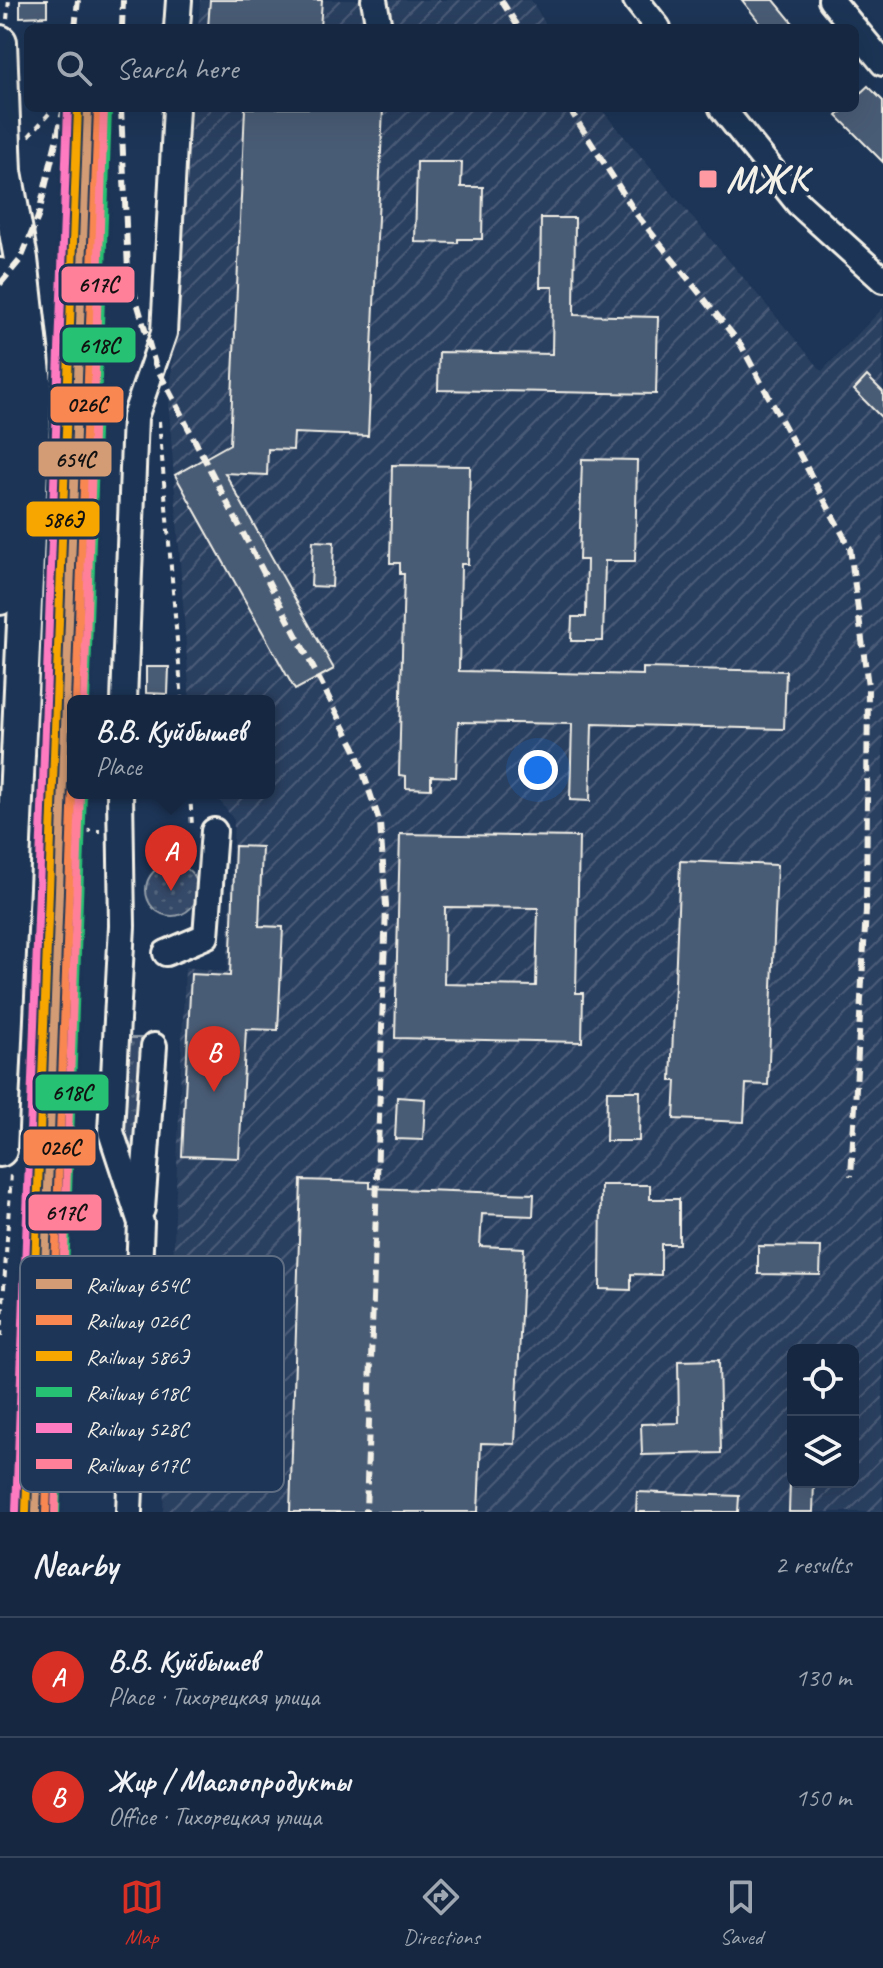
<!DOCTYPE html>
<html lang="en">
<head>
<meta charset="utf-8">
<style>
	body { margin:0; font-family:Caveat,sans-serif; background:#23344c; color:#f1f3f6 }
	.controls { position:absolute; right:24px; bottom:24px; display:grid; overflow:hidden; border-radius:12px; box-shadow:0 8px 32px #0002 }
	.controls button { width:72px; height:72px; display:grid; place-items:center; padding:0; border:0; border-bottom:2px solid #35445a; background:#162841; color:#f1f3f6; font:40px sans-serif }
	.you { position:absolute; left:538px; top:770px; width:28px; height:28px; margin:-20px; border:6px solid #fff; border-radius:50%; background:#1a73e8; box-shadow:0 0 0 12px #1a73e833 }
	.badge { display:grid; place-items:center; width:52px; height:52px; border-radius:50%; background:#d93025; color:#fff; font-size:26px; font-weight:700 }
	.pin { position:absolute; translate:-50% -66px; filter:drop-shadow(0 2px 4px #0008) }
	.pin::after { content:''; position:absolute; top:42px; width:28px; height:24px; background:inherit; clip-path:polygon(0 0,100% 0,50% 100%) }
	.popup { position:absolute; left:67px; top:695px; width:208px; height:104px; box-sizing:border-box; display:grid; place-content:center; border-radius:12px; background:#162841; filter:drop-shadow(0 2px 6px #0005); font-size:26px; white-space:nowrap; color:#9ea6b1 }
	.popup b { font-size:30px; color:#f1f3f6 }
	.popup::after { content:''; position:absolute; left:50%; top:100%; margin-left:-16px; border:16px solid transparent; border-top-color:#162841 }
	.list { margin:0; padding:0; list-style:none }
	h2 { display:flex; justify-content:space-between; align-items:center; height:104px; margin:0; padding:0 32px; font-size:34px }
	h2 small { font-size:26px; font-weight:400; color:#9ea6b1 }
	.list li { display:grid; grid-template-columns:52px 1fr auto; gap:24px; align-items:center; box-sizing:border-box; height:120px; padding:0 32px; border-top:2px solid #35445a }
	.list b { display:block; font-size:30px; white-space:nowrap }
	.list p { margin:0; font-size:26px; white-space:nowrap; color:#9ea6b1 }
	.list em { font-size:26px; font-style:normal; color:#9ea6b1 }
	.icon { flex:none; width:44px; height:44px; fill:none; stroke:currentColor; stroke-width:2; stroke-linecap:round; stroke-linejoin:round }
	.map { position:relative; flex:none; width:883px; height:1512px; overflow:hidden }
	.search { position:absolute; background:#162841; box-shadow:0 8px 32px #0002; left:24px; right:24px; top:24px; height:88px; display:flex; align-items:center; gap:20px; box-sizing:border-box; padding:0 28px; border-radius:12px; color:#9ea6b1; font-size:30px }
	.sheet { height:344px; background:#162841 }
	nav { display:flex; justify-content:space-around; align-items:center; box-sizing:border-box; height:112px; border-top:2px solid #35445a; background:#162841; font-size:22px; color:#9ea6b1 }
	nav a { display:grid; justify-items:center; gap:4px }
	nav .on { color:#d93025 }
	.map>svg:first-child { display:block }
	.industrial { fill:url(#industrial-furrows); fill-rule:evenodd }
	.grass { fill:url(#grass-dots); stroke:#949ea8; stroke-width:2 }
	.building { fill:#485b74; stroke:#f4f1e8; stroke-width:2; fill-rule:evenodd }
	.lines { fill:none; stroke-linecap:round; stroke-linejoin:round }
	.minor-casing { stroke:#f4f1e8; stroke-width:30 }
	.major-casing { stroke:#f4f1e8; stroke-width:38 }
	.path { stroke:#f4f1e8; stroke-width:4; stroke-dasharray:6 6; stroke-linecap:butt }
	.minor { stroke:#1d3557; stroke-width:24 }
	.major { stroke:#1d3557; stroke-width:32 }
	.rail { stroke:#f4f1e8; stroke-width:6; stroke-dasharray:12 6; stroke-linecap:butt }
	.rail-1-casing { stroke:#1d3557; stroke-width:14 }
	.rail-2-casing { stroke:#1d3557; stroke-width:14 }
	.rail-3-casing { stroke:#1d3557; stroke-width:14 }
	.rail-4-casing { stroke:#1d3557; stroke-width:14 }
	.rail-5-casing { stroke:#1d3557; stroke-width:14 }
	.rail-6-casing { stroke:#1d3557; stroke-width:14 }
	.rail-1 { stroke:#d39c74; stroke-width:8 }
	.rail-2 { stroke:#f88751; stroke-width:8 }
	.rail-3 { stroke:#f7a600; stroke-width:8 }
	.rail-4 { stroke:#26c172; stroke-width:8 }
	.rail-5 { stroke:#fe7ac1; stroke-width:8 }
	.rail-6 { stroke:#ff8098; stroke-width:8 }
	.poi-dot { fill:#ff9aa2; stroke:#1d3557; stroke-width:3 }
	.labels { text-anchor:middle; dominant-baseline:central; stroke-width:8; stroke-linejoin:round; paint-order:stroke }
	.poi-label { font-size:38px; font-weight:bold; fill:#f4f1e8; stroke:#1d3557; text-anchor:start }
	.key { fill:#1d3557; stroke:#5e6d82; stroke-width:2 }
	.key-label { font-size:22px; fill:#f4f1e8 }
	.line-badge { stroke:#1d3557; stroke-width:3 }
	.pale-badge-label { font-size:22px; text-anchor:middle; font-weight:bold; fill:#111 }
</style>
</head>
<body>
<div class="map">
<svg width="883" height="1512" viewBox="0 0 883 1512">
	<defs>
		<pattern id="industrial-furrows" width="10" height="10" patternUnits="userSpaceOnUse" patternTransform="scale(2)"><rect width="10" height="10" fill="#2a4060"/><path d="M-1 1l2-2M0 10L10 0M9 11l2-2" fill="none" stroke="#4a5c77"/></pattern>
		<pattern id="grass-dots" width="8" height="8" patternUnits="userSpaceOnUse" patternTransform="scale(2)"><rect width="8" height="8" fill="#354a67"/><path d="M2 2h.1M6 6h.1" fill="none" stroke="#53657d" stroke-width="1.8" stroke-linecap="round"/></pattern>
	</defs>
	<rect width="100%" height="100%" fill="#1d3557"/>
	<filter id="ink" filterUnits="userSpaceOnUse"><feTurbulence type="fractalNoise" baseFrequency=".0125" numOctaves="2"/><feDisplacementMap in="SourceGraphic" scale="16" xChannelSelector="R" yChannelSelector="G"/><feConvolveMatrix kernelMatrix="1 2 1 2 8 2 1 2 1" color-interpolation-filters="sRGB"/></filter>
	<g filter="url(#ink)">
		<!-- industrial -->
		<g class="industrial">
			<polygon points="200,0 531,0 548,28 198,28"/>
			<path d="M192,108H600L822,371L883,308V1512H163L185,967L227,972L234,820L214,793H269V701H190L169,408ZM793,1350H853V1482H793Z"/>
		</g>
		<!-- grass -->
		<g class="grass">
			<circle cx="172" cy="890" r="26"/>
			<polygon points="127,1038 144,1038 136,1163 122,1138"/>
		</g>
		<!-- building -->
		<g class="building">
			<polygon points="20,0 47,0 47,16 20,17"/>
			<polygon points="210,0 322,0 320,28 208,28"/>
			<polygon points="742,0 774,0 797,28 764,28"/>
			<polygon points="868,86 883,101 883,162 837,116 845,108 855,108 855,98"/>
			<polygon points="245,108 383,108 368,436 294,433 293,450 268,449 267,475 225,473 334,669 295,690 175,475 230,444"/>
			<polygon points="417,162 462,162 461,187 483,187 482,239 458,239 458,243 415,242"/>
			<polygon points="541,218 575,218 574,315 658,317 656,394 438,390 439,352 552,354 553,287 540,287"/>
			<polygon points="867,376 883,392 883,419 854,390"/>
			<polygon points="582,459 637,460 635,561 605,561 603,641 571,641 572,617 586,617 587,560 579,560"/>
			<polygon points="392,465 470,466 468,564 461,564 459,671 643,675 643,668 786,671 784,729 592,724 590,801 570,800 572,724 458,722 456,777 431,776 431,789 406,788 406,776 399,775 404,574 400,574 400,563 390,563"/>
			<polygon points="313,541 334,542 332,587 311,586"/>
			<polygon points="146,667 169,667 168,694 146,693"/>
			<path d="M400,834L579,837L576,993H583L582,1042L395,1038ZM445,907L538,908L536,986L444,984Z"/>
			<polygon points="235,846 262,847 259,926 283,927 278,1030 246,1029 239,1158 182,1156 191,974 230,976"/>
			<polygon points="680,861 777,865 768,1085 746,1084 744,1122 674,1119 676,1081 671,1081"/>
			<polygon points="607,1091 640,1091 639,1141 606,1141"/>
			<polygon points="397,1097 425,1099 423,1140 395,1139"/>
			<polygon points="301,1180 370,1182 370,1188 534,1194 533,1216 482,1214 480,1246 524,1248 515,1444 481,1443 478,1512 290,1512"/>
			<polygon points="601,1185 650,1185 650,1199 679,1199 679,1244 661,1244 661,1275 631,1274 631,1290 600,1289"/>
			<polygon points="758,1246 821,1247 820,1275 758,1274"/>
			<polygon points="719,1360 721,1453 642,1455 641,1424 679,1423 678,1361"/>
			<polygon points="790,1482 814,1482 813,1512 789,1512"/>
			<polygon points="637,1492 739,1496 738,1512 636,1512"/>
		</g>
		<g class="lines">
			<!-- minor casing -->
			<g class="minor-casing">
				<g id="minor">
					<polyline points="374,0 379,28"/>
					<polyline points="636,0 658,28"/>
					<polyline points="831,0 854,28"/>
					<polyline points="177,28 179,0"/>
					<polyline points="855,29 883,63"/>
					<polyline points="722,108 799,204 883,280"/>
					<polyline points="124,701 135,417 164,333 176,108"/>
					<polyline points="120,793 122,926 111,1132 141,1223 129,1512"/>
					<polyline points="166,953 206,936 214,831"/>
					<polyline points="142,1209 154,1046"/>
				</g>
			</g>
			<!-- major casing -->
			<g class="major-casing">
				<g id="major">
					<polyline points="0,42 5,172 21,259 35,382 0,1150"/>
					<polyline points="0,275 9,406 0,598"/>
				</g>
			</g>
			<!-- path -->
			<g class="path">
				<polyline points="7,19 9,0"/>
				<polyline points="29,136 54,108"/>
				<polyline points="159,421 182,701"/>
				<polyline points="190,793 192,826"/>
				<polyline points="37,830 100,831"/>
				<polyline points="1,1337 11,1173"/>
			</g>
			<!-- minor -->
			<use href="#minor" class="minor"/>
			<!-- major -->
			<use href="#major" class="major"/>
			<!-- rail -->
			<g class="rail">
				<polyline points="501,0 519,28"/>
				<polyline points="75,28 78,0"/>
				<polyline points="122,28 123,0"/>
				<polyline points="121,108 128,271 155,364 355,748 380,823 386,906 366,1512"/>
				<polyline points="569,108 637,215 741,345 850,548 868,686 866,910 851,1176"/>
				<polyline points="0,284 21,259 38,217 64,108"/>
			</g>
			<!-- rail-1 casing -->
			<g class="rail-1-casing">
				<polyline id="rail-1" points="36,1512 88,108"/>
			</g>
			<!-- rail-2 casing -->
			<g class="rail-2-casing">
				<g id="rail-2">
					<polyline points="76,701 98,108"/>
					<polyline points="46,1512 73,783"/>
				</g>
			</g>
			<!-- rail-3 casing -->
			<g class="rail-3-casing">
				<polyline id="rail-3" points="26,1512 78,108"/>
			</g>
			<!-- rail-4 casing -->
			<g class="rail-4-casing">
				<g id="rail-4">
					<polyline points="86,701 108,109"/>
					<polyline points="56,1512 83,793"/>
				</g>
			</g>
			<!-- rail-5 casing -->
			<g class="rail-5-casing">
				<polyline id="rail-5" points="16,1511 68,108"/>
			</g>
			<!-- rail-6 casing -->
			<g class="rail-6-casing">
				<g id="rail-6">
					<polyline points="84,701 104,108"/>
					<polyline points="55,1512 80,793"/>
				</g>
			</g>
			<!-- rail-1 -->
			<use href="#rail-1" class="rail-1"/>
			<!-- rail-2 -->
			<use href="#rail-2" class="rail-2"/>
			<!-- rail-3 -->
			<use href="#rail-3" class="rail-3"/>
			<!-- rail-4 -->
			<use href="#rail-4" class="rail-4"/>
			<!-- rail-5 -->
			<use href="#rail-5" class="rail-5"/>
			<!-- rail-6 -->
			<use href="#rail-6" class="rail-6"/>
		</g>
	</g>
	<!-- markers -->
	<rect class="poi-dot" x="698" y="169" width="20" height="20" rx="4"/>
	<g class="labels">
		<!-- poi labels -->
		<g class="poi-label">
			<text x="726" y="179">МЖК</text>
		</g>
	</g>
	<!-- legend -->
	<rect x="20" y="1256" width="264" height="236" rx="12" class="key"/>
	<rect x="36" y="1279" width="36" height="10" fill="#d39c74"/>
	<rect x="36" y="1315" width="36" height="10" fill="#f88751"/>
	<rect x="36" y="1351" width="36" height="10" fill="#f7a600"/>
	<rect x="36" y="1387" width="36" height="10" fill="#26c172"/>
	<rect x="36" y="1423" width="36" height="10" fill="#fe7ac1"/>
	<rect x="36" y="1459" width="36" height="10" fill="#ff8098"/>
	<g class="key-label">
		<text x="86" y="1292">Railway 654С</text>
		<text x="86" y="1328">Railway 026С</text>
		<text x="86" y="1364">Railway 586Э</text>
		<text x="86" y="1400">Railway 618С</text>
		<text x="86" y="1436">Railway 528С</text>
		<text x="86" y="1472">Railway 617C</text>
	</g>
	<g class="line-badge">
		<rect x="60" y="265" width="76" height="39" rx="8" fill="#ff8098"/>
		<rect x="61" y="326" width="76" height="38" rx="8" fill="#26c172"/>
		<rect x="49" y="385" width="76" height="39" rx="8" fill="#f88751"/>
		<rect x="37" y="440" width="76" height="38" rx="8" fill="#d39c74"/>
		<rect x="25" y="500" width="76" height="38" rx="8" fill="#f7a600"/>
		<rect x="34" y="1073" width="76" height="39" rx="8" fill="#26c172"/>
		<rect x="22" y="1128" width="75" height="39" rx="8" fill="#f88751"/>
		<rect x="27" y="1193" width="76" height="39" rx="8" fill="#ff8098"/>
	</g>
	<g class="pale-badge-label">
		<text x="98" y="292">617C</text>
		<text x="99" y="353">618С</text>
		<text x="87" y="412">026С</text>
		<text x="75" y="467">654С</text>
		<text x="63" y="527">586Э</text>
		<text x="72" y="1100">618С</text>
		<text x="60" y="1155">026С</text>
		<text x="65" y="1220">617C</text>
	</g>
</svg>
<div class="controls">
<button><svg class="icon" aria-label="locate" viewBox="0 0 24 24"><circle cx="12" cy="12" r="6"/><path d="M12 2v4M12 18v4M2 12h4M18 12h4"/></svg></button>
<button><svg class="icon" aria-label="layers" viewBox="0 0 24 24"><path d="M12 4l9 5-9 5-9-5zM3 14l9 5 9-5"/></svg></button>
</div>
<div class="you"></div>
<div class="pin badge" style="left:171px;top:891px">A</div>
<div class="popup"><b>В.В. Куйбышев</b>Place</div>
<div class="pin badge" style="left:214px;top:1092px">B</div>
<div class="search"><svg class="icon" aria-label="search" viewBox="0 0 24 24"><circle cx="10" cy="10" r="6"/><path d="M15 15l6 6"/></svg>Search here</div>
</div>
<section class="sheet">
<h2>Nearby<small>2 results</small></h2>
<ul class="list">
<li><span class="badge">A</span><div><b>В.В. Куйбышев</b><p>Place · Тихорецкая улица</p></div><em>130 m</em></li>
<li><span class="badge">B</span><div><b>Жир / Маслопродукты</b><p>Office · Тихорецкая улица</p></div><em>150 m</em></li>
</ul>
</section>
<nav>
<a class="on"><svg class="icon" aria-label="map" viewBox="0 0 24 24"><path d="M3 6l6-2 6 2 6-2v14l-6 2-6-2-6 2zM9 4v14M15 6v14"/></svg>Map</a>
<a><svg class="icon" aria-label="directions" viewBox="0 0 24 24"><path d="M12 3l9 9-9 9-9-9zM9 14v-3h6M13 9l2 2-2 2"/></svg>Directions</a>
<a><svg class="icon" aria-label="saved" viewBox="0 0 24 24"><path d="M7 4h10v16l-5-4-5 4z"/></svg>Saved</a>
</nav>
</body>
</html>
